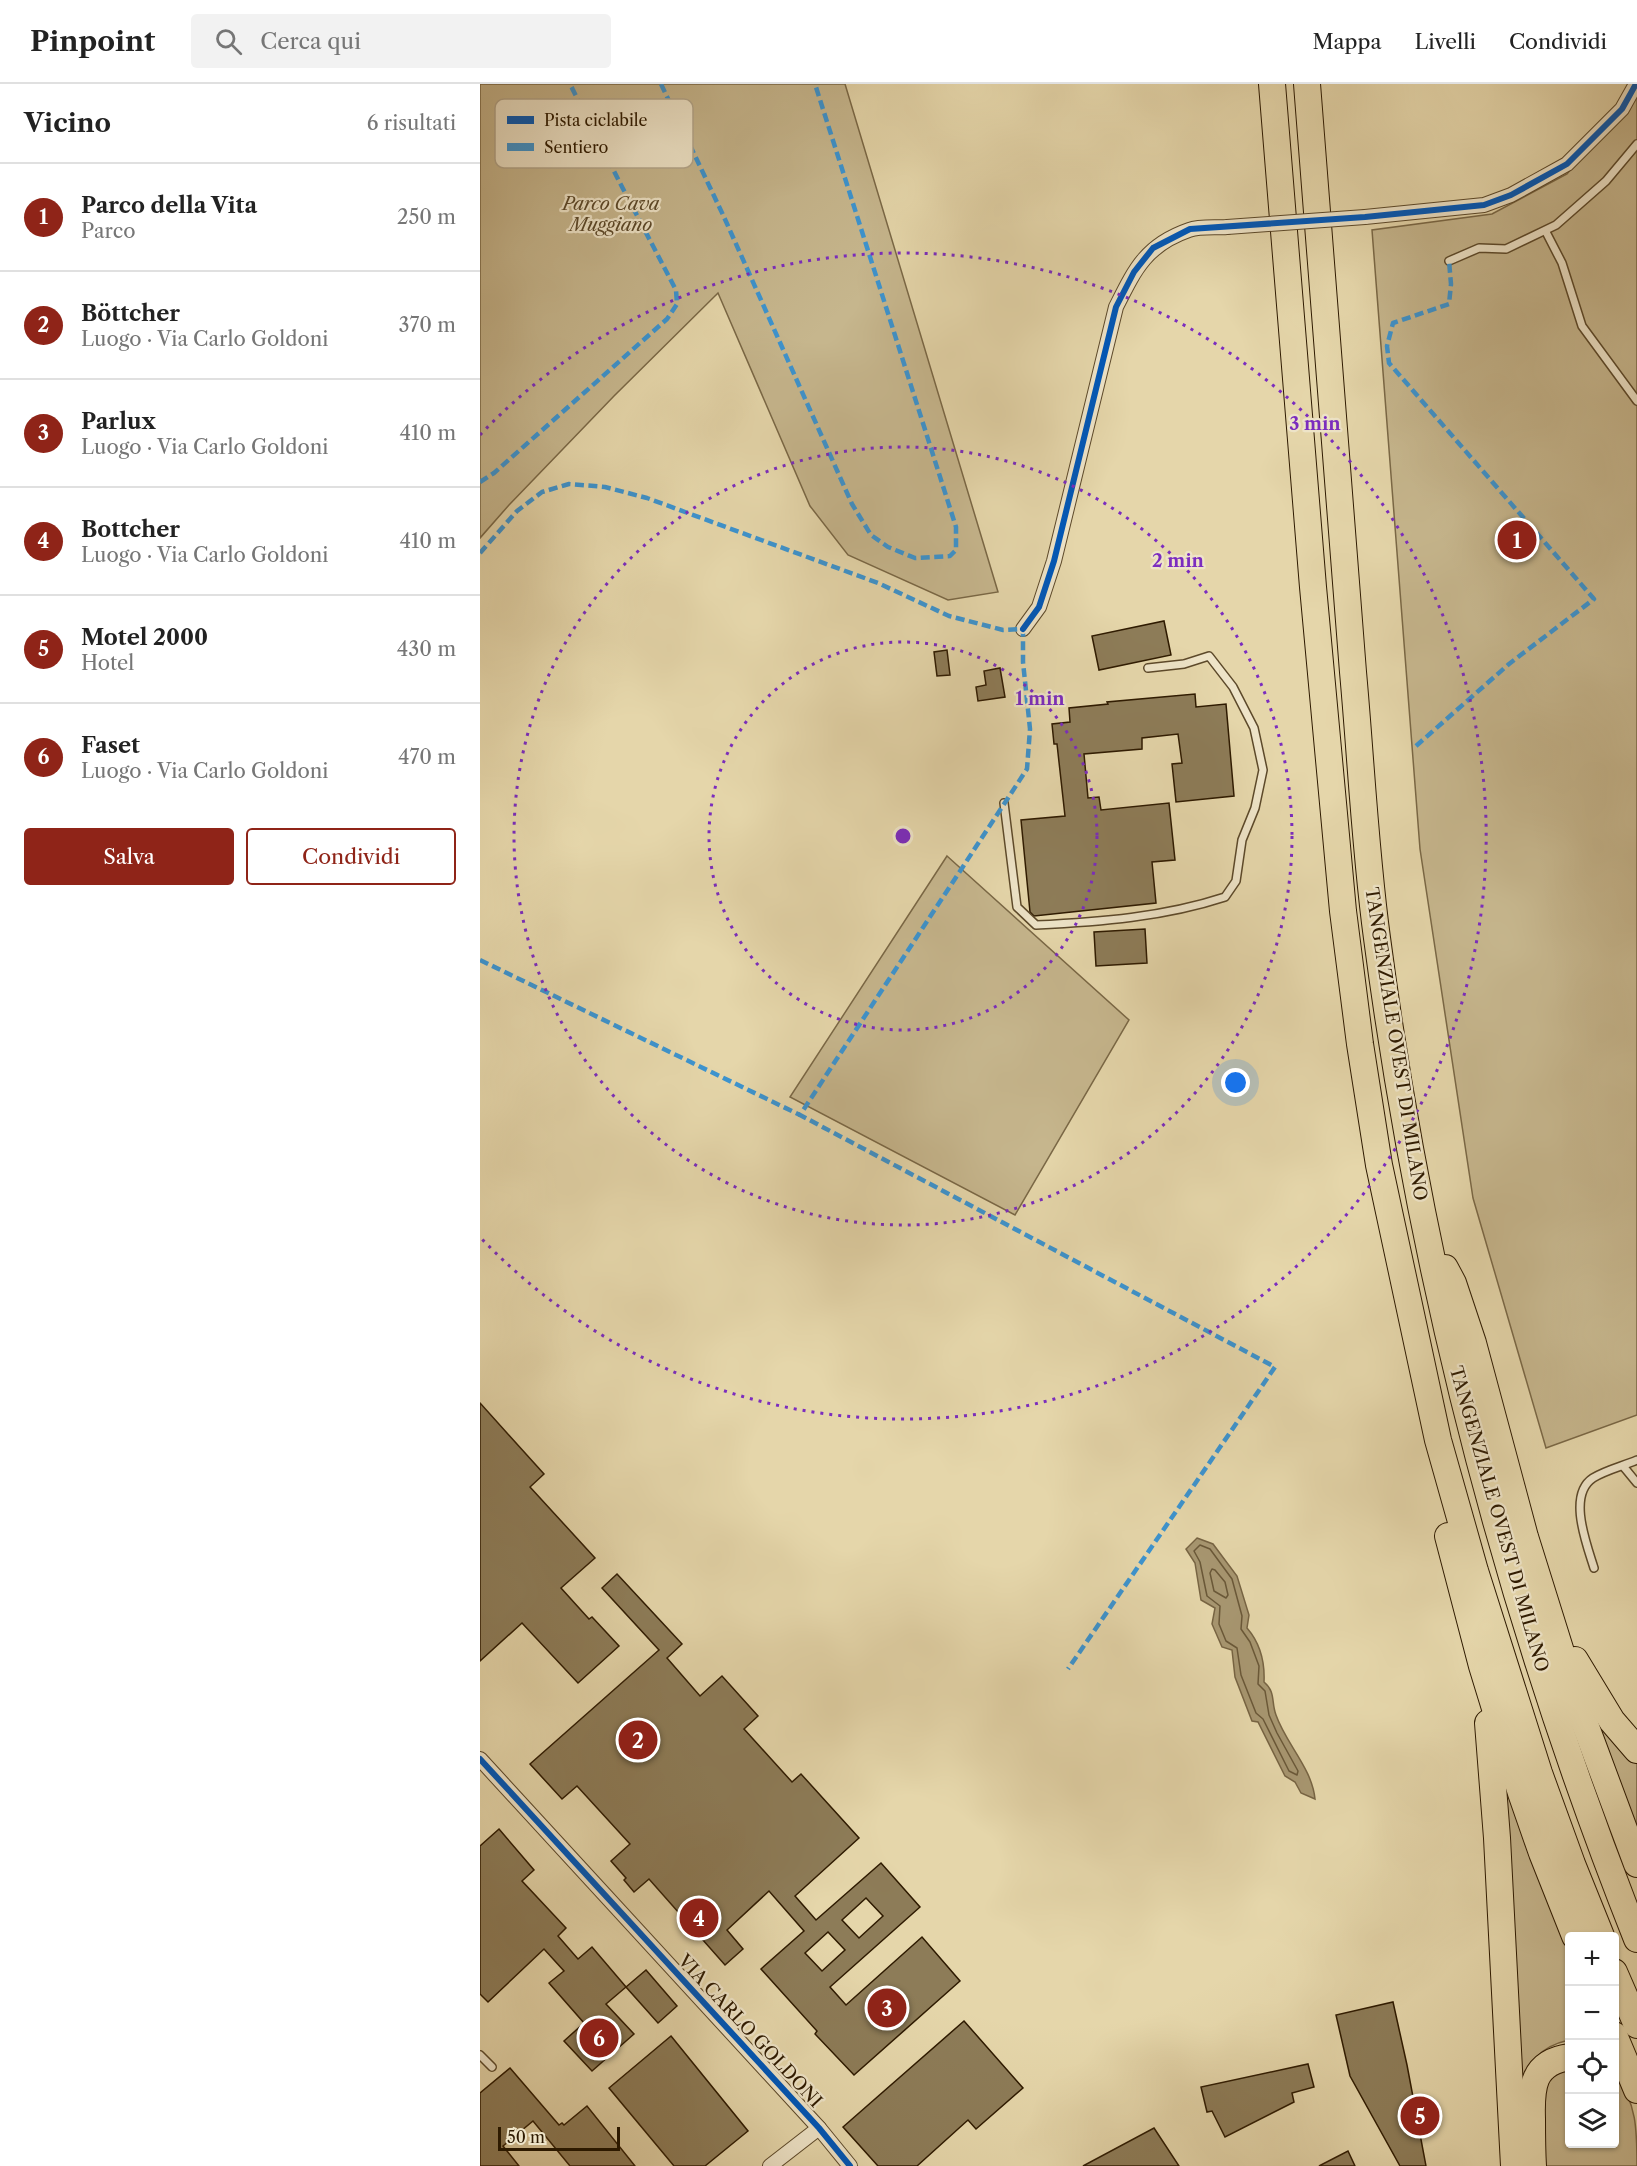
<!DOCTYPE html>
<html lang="it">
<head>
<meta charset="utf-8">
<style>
	body { margin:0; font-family:"Libre Caslon Text",serif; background:#f2f2f2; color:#222 }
	.controls { position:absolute; right:18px; bottom:18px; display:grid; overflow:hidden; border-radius:6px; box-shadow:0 2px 4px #0004 }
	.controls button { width:54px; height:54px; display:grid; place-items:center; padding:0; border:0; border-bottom:2px solid #e0e0e0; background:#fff; color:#222; font:30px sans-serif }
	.scale { position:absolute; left:18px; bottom:15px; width:122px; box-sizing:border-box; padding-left:6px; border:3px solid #2e1a00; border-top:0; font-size:16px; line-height:21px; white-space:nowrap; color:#2e1a00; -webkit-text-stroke:4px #eee4c8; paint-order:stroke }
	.you { position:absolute; left:756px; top:999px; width:21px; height:21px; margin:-15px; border:4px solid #fff; border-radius:50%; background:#1a73e8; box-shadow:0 0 0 9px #1a73e833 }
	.badge { display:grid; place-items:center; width:39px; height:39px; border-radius:50%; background:#8f2418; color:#fff; font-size:20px; font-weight:700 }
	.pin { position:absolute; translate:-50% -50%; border:3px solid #fff; box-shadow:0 2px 6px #0006 }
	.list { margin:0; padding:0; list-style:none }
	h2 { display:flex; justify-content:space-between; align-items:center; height:78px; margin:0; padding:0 24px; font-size:26px }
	h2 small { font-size:20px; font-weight:400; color:#767676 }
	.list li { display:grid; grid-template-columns:39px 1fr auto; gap:18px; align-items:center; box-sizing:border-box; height:108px; padding:0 24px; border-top:2px solid #e0e0e0 }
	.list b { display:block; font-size:22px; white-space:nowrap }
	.list p { margin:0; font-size:20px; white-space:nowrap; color:#767676 }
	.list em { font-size:20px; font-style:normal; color:#767676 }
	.actions { display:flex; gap:12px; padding:18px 24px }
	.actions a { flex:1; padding:14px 0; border:2px solid #8f2418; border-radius:6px; text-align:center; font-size:21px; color:#8f2418 }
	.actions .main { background:#8f2418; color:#fff }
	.icon { flex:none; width:33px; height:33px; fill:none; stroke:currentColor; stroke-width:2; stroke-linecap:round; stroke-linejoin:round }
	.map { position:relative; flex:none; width:1157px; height:2082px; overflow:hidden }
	header { display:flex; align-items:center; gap:36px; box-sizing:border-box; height:84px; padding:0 30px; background:#fff; border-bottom:2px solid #e0e0e0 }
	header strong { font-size:28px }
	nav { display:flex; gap:33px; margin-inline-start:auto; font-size:21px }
	.search { width:420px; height:54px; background:#f2f2f2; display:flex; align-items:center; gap:15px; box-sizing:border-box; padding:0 21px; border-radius:6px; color:#767676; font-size:22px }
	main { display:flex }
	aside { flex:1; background:#fff }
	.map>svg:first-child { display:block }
	.green { fill:#c6b68d; stroke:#7a6846; stroke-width:1.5 }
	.water { fill:#a79670; stroke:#776443; stroke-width:1.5 }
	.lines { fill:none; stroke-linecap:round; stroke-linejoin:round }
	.shore { stroke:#6a5838; stroke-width:1.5 }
	.building { fill:#8d7c58; stroke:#2e1a00; stroke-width:1.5; fill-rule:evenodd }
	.service-casing { stroke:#5c492a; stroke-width:10 }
	.minor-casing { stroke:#5c492a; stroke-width:16 }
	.motorway-casing { stroke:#2e1a00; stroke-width:28 }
	.service { stroke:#eee4c8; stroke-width:7 }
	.minor { stroke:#eee4c8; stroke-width:14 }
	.motorway { stroke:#e5d6aa; stroke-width:26 }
	.minor-bridge-casing { stroke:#5c492a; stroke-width:16; stroke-linecap:butt }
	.minor-bridge { stroke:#eee4c8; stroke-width:14 }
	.quiet { stroke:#3c94d0; stroke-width:4.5; stroke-dasharray:9 4.5; stroke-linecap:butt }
	.cycleway-casing { stroke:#eee4c8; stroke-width:10 }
	.cycleway { stroke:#0057b8; stroke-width:6 }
	.ring { fill:none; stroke:#7b2cbf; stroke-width:3; stroke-dasharray:3 6 }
	.labels { text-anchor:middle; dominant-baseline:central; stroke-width:4.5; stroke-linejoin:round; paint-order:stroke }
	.park-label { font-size:18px; font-style:italic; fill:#5c492a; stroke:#eee4c8 }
	.street-label { font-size:18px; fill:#2e1a00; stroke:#eee4c8 }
	.key { fill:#eee4c8; stroke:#b4a78c; stroke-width:1.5 }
	.key-label { font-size:16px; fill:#2e1a00 }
	.centre { fill:#7b2cbf; stroke:#eee4c8; stroke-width:3 }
	.ring-label { font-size:18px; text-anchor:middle; font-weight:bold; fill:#7b2cbf; stroke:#eee4c8; stroke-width:4.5; stroke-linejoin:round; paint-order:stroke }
</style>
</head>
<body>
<header>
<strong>Pinpoint</strong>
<div class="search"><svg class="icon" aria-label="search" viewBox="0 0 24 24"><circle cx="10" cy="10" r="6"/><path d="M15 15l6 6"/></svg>Cerca qui</div>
<nav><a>Mappa</a><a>Livelli</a><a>Condividi</a></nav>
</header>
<main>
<aside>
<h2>Vicino<small>6 risultati</small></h2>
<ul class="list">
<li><span class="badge">1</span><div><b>Parco della Vita</b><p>Parco</p></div><em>250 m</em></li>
<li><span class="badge">2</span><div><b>Böttcher</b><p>Luogo · Via Carlo Goldoni</p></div><em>370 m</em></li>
<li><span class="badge">3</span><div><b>Parlux</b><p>Luogo · Via Carlo Goldoni</p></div><em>410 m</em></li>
<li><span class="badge">4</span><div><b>Bottcher</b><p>Luogo · Via Carlo Goldoni</p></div><em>410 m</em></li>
<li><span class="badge">5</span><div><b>Motel 2000</b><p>Hotel</p></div><em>430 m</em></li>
<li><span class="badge">6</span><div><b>Faset</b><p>Luogo · Via Carlo Goldoni</p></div><em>470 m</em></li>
</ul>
<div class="actions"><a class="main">Salva</a><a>Condividi</a></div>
</aside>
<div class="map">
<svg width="1157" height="2082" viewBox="0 0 1157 2082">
	<rect width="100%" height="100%" fill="#e5d6aa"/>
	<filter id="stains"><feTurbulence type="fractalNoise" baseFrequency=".00333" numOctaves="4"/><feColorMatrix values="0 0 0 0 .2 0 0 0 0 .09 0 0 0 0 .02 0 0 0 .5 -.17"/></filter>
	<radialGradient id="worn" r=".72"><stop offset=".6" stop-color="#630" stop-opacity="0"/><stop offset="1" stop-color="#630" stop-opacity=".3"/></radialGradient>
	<!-- green -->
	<g class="green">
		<polygon points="0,0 365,0 518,508 468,516 368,471 330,422 238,209 134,312 29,421 0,454"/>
		<polygon points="1157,0 1157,1331 1066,1364 993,1114 940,765 892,146 1012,130 1087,90 1140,27"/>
		<polygon points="467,772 649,936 535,1131 310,1013"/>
		<polygon points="1112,1628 1157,1674 1157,1761"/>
		<path d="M1026,1702L1089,1855V1956C1058,1963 1049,1978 1042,2008L1022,1703Z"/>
		<path d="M1089,1977L1090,2060H1134L1135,1992C1157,2017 1157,2048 1157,2082H1061L1060,2004Z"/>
	</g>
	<!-- water -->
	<path class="water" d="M717,1454L733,1460L757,1492L769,1531L767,1544C780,1559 785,1577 784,1598C796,1608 791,1618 796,1631C806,1660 832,1684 835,1715L821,1709L815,1698L805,1692L778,1638L772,1637L755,1593L752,1566L742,1563L732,1540L735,1524L721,1516L715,1479L706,1465Z"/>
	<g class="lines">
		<!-- shore -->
		<g class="shore">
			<polygon points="720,1461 730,1465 752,1495 762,1532 761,1545 770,1558 779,1582 778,1600 785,1607 789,1631 797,1649 818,1687 817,1691 809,1687 783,1635 776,1629 761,1591 757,1564 746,1557 739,1540 740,1522 727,1512 720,1478 714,1467"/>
			<polygon points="732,1485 735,1486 745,1498 748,1511 746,1514 734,1507 730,1489"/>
		</g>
	</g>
	<!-- building -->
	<g class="building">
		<polygon points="684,537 691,571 619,586 612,552"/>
		<polygon points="467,566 470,591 457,592 454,568"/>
		<polygon points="520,584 525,613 498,617 496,603 506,601 504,587"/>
		<polygon points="715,610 716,623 746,620 754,712 696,718 692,680 702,679 698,650 662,654 662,665 604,670 608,714 619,713 621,726 689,719 695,776 672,778 676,819 554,832 550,828 541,736 585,732 577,660 574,660 572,640 590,638 589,624 628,620 627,618"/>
		<polygon points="665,845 667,879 616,882 614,848"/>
		<polygon points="0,1319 64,1390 50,1403 115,1474 81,1504 109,1535 112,1533 139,1562 98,1599 42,1539 0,1577"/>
		<path d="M137,1490L202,1560L187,1574L220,1612L242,1592L278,1632L264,1645L312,1698L321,1690L379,1754L315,1812L336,1836L401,1779L440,1823L350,1903L366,1921L442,1853L480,1897L374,1991L335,1950L337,1947L281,1885L324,1847L289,1807L247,1846L263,1865L245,1881L169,1795L154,1808L144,1796L146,1794L131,1777L150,1760L97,1702L82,1715L50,1680L179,1566L122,1504ZM386,1814L403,1832L379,1854L362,1836ZM348,1848L365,1866L342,1887L325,1869Z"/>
		<polygon points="19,1745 54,1786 42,1797 86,1844 78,1852 98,1875 112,1863 146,1903 126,1920 154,1950 112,1987 84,1957 104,1939 69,1899 84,1887 64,1865 8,1918 0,1910 0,1762"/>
		<polygon points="166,1886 197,1922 178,1939 146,1903"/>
		<polygon points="913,1918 927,1981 946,2082 920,2082 870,1992 856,1931"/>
		<polygon points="484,1937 543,2004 496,2045 488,2036 437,2082 398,2082 363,2043"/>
		<polygon points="191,1952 268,2047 225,2082 194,2082 129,2004"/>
		<polygon points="828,1980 834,2003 812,2009 814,2018 745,2053 732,2027 727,2028 721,2003"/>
		<polygon points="30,1984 79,2041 82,2039 84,2041 107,2022 155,2082 90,2082 53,2037 23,2062 39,2082 0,2082 0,2009"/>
		<polygon points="674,2044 699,2082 603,2082"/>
		<polygon points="868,2067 875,2082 839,2082"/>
	</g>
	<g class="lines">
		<!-- service casing -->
		<g class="service-casing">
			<g id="service">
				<polyline points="1066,148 1082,179 1102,242 1157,317"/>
				<polyline points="969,177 999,164 1026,165 1076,141 1126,97 1157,60"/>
				<path d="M524,719L537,823L556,841C620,838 684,833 745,813L756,797L762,756L775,724L783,686L774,644L753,603L729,572L704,580L668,584"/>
				<polyline points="1143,1382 1157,1399"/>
				<path d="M1114,1484C1107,1461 1087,1411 1113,1394C1126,1386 1143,1382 1157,1376"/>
				<polyline points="0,1971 12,1983"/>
			</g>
		</g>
		<!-- minor casing -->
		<g class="minor-casing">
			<g id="minor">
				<polyline points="885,133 1004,121 1031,111 1087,80 1142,25 1156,0"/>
				<path d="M543,545L559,523L574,477L636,223C655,185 666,161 709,146C720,142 735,144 747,143"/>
				<polyline points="0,1675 339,2044 370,2082"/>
				<polyline points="290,2082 339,2044"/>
			</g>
		</g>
		<!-- motorway casing -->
		<g class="motorway-casing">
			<g id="motorway">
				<polyline points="792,0 833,503 863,827 880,960 899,1081 958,1356 995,1487 1059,1689 1092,1780 1121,1852"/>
				<path d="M827,0C842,196 857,392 873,588C881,676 885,766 897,854C942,1196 1029,1533 1157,1855"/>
				<polyline points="965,1184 973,1199 993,1259 1045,1453 1096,1616 1157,1780"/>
				<polyline points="968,1452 1002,1582 1041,1709 1062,1769 1095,1852"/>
				<polyline points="1095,1576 1132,1637 1157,1666"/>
				<polyline points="1008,1639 1017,1754 1034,2082"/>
				<polyline points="1134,1888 1157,1941"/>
				<polyline points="1134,1951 1157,2006"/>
				<path d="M1053,2082C1052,2066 1052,2051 1052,2035C1051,2004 1052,1978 1090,1973"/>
			</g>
		</g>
		<!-- service -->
		<use href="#service" class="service"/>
		<!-- minor -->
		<use href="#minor" class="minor"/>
		<!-- motorway -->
		<use href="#motorway" class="motorway"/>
		<!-- minor-bridge casing -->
		<g class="minor-bridge-casing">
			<polyline id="minor-bridge" points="747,143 885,133"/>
		</g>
		<!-- minor-bridge -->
		<use href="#minor-bridge" class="minor-bridge"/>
		<!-- quiet -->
		<g class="quiet">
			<polyline points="181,0 244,133 372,420 391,451 408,463 435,474 470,472 476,466 476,443 335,0"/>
			<polyline points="0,398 14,389 187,235 197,220 196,206 140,99 90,0"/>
			<polyline points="0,469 37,427 62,408 89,400 125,403 167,414 398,499 469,532 523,546 543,545 543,578 550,645 547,685 320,1031 795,1283 588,1585"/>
			<polyline points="936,662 1029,580 1114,515 909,279 907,262 913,239 969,220 971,200 969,177"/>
			<polyline points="0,876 320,1031"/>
		</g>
		<!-- cycleway casing -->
		<g class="cycleway-casing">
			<g id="cycleway">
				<polyline points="543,545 559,523 574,477 636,223 654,188 673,164 710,145 885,133 1004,121 1031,111 1087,80 1142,25 1156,0"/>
				<polyline points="0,1675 339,2044 370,2082"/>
			</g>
		</g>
		<!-- cycleway -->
		<use href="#cycleway" class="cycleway"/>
	</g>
	<!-- distance rings -->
	<g class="ring">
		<circle cx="423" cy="752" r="194"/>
		<circle cx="423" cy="752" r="389"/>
		<path d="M0 351A583 583 0 1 1 0 1153"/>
	</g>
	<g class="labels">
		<!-- park labels -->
		<g class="park-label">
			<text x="131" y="120">Parco Cava<tspan x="131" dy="21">Muggiano</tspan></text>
		</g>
		<!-- street labels -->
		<g class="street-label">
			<text transform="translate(916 960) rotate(81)">TANGENZIALE OVEST DI MILANO</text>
			<text transform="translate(1019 1435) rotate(74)">TANGENZIALE OVEST DI MILANO</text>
			<text transform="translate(270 1947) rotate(47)">VIA CARLO GOLDONI</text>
		</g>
	</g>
	<!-- legend -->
	<rect x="15" y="15" width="198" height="69" rx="9" class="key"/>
	<rect x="27" y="32" width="27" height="8" fill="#0057b8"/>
	<rect x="27" y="59" width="27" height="8" fill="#3c94d0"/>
	<g class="key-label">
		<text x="64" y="42">Pista ciclabile</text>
		<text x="64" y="69">Sentiero</text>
	</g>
	<circle cx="423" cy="752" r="9" class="centre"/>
	<g class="ring-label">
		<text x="835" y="346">3 min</text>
		<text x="698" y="483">2 min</text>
		<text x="560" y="621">1 min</text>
	</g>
	<rect width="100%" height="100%" filter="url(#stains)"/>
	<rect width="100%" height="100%" fill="url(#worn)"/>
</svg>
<div class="controls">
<button>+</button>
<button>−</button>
<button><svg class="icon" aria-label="locate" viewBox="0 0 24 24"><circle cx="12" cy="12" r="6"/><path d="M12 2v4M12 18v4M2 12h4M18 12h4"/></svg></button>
<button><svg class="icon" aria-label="layers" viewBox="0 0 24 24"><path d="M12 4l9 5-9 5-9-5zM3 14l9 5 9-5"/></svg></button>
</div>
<div class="scale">50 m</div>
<div class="you"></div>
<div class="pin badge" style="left:1037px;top:456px">1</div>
<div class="pin badge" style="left:158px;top:1656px">2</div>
<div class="pin badge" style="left:407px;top:1924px">3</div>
<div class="pin badge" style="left:219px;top:1834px">4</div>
<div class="pin badge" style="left:940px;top:2032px">5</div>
<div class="pin badge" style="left:119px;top:1954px">6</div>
</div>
</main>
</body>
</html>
